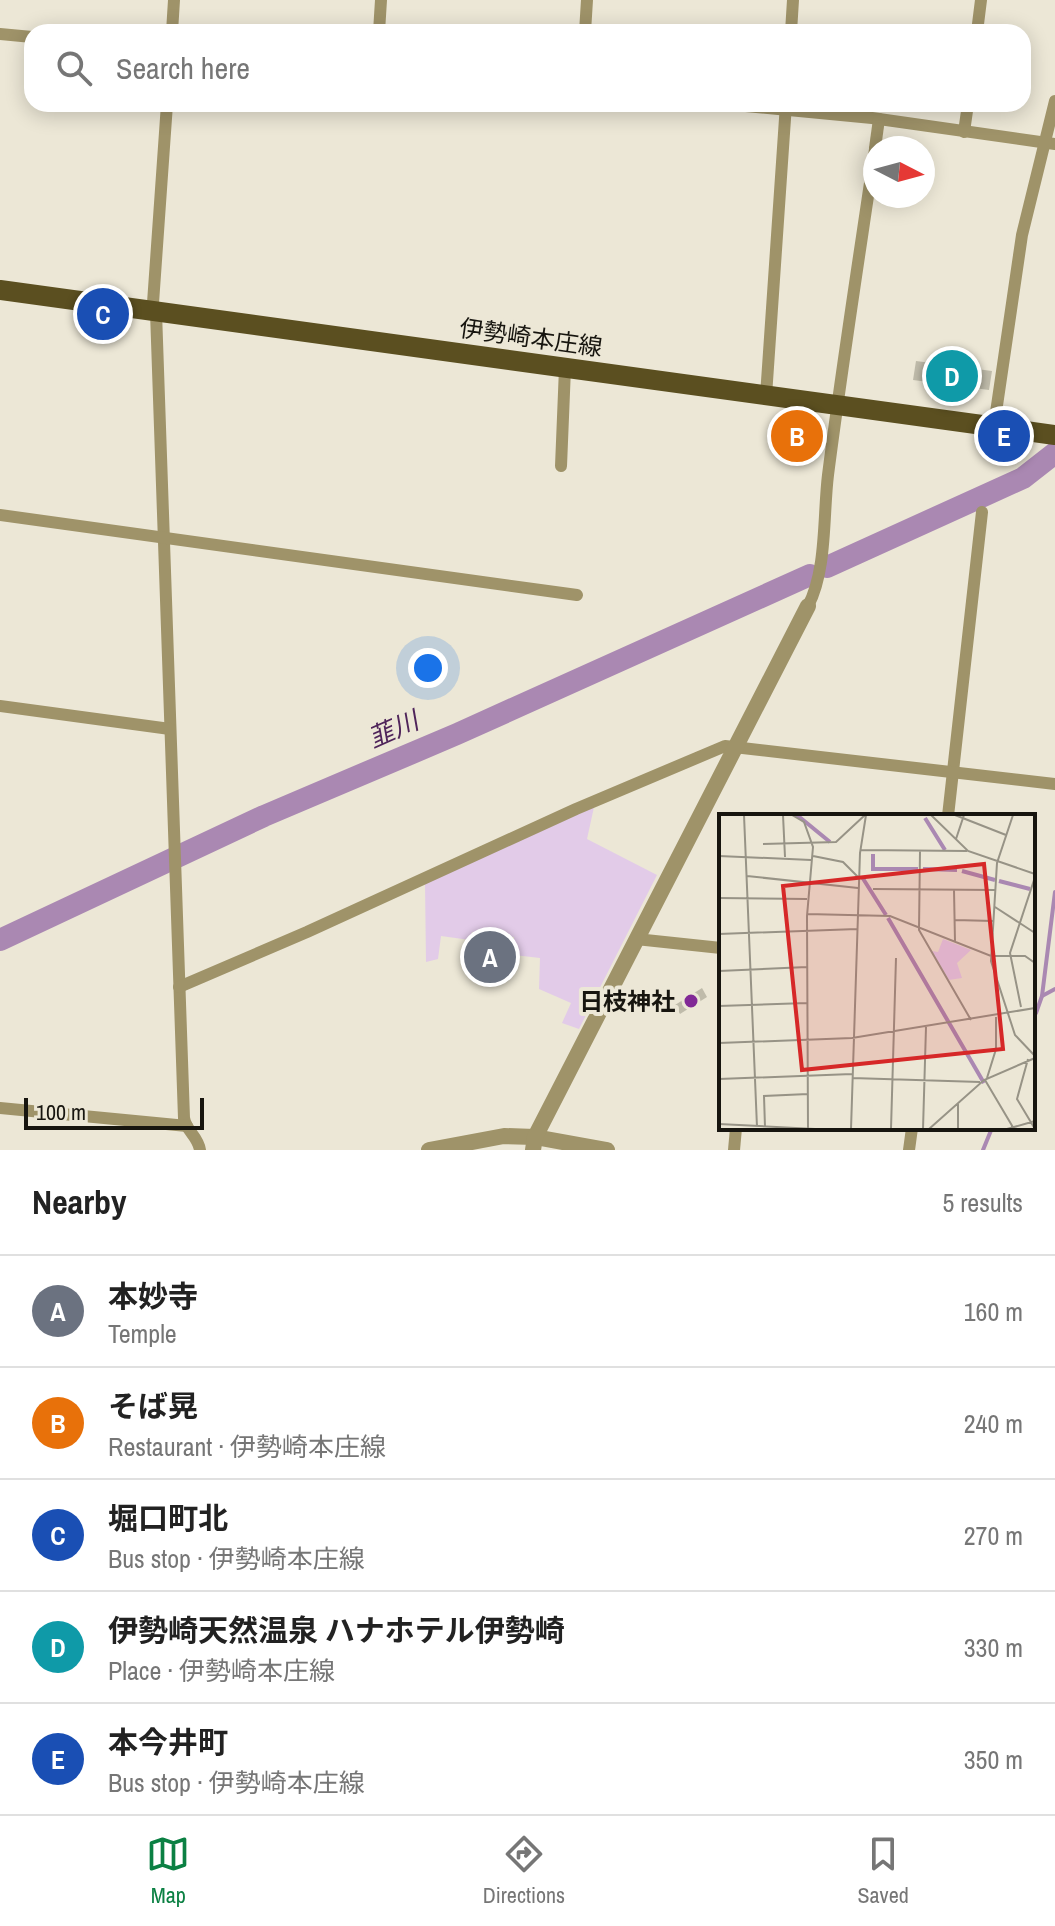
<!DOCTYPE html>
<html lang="en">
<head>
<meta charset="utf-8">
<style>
	body { margin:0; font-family:"Archivo Narrow","Noto Sans JP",sans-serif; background:#f2f2f2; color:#222 }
	.compass { position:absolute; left:863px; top:136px; width:72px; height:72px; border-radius:50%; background:#fff; box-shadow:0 4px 20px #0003; rotate:96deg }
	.scale { position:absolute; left:24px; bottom:20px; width:180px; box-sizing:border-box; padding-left:8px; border:4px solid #17150f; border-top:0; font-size:22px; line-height:28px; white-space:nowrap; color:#17150f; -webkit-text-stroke:6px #ece7d6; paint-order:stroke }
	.you { position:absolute; left:428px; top:668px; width:28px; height:28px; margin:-20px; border:6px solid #fff; border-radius:50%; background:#1a73e8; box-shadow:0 0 0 12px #1a73e833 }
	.badge { display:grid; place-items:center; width:52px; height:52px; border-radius:50%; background:#0b8043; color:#fff; font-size:26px; font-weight:700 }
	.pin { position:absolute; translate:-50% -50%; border:4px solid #fff; box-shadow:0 2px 8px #0006 }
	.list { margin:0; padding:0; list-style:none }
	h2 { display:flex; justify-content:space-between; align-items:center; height:104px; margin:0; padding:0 32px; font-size:34px }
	h2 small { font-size:26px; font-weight:400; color:#767676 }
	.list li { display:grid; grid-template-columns:52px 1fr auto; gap:24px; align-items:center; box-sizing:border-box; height:112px; padding:0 32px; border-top:2px solid #e0e0e0 }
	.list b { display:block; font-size:30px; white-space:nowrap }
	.list p { margin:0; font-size:26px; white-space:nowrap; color:#767676 }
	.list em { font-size:26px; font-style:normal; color:#767676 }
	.icon { flex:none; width:44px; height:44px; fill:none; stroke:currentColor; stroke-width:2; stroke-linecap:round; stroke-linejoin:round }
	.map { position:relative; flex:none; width:1055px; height:1150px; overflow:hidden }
	.search { position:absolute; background:#fff; box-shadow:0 4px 20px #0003; left:24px; right:24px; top:24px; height:88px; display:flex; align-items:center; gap:20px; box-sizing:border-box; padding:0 28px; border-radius:24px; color:#767676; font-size:30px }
	.sheet { height:664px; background:#fff }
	nav { display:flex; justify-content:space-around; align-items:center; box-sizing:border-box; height:112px; border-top:2px solid #e0e0e0; background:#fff; font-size:22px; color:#767676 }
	nav a { display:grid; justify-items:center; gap:4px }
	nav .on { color:#0b8043 }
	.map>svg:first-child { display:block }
	.green { fill:#e2cbe8 }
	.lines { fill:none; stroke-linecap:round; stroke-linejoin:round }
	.stream { stroke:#aa88b2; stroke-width:4 }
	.river { stroke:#aa88b2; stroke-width:22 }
	.building { fill:#bfbbaa }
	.minor { stroke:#9f9369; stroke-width:12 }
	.tertiary { stroke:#9f9369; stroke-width:16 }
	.primary { stroke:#5b4f20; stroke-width:20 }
	.poi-dot { fill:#812996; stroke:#ece7d6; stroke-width:3 }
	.labels { text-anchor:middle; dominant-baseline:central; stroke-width:8; stroke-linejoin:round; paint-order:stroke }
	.street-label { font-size:24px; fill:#17150f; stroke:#ece7d6 }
	.poi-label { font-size:24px; font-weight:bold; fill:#17150f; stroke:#ece7d6; text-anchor:end }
	.water-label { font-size:26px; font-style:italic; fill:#4f245a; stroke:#ece7d6 }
	.inset-river { fill:none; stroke:#aa88b2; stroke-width:4 }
	.inset-road { fill:none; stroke:#979386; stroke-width:2 }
	.view { fill:#d62828; fill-opacity:0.15; stroke:#d62828; stroke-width:4 }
	.inset-edge { fill:none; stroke:#17150f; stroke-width:4 }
</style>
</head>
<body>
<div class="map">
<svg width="1055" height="1150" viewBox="0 0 1055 1150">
	<rect width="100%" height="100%" fill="#ece7d6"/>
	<!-- green -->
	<polygon class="green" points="594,807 587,839 657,875 579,1029 562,1023 571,1003 539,989 540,958 514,955 514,937 472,932 470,940 441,936 438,959 426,962 425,883"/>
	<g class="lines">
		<!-- stream -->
		<g class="stream">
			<polyline points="1042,996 1055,892"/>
			<polyline points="1036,1013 1042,996 1055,989"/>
			<polyline points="983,1150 992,1128"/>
		</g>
		<!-- river -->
		<g class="river">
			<polyline points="827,567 1023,478 1055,453"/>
			<polyline points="0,940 264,816 457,734 810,575"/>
		</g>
	</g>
	<!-- building -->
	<g class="building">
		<polygon points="916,361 992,371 989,390 913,380"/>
		<polygon points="789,417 810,420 805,456 784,453"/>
		<polygon points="476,944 506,946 505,969 475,967"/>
		<polygon points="702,988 707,997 680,1014 675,1005"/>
	</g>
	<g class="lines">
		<!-- minor -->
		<g class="minor">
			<polyline points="172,32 174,0"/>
			<polyline points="379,32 381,0"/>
			<polyline points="585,32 587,0"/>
			<polyline points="791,32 793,0"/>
			<polyline points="977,32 981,0"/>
			<polyline points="0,34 32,37"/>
			<path d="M167,104L153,303L156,312L184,1118C186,1131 198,1136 200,1150"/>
			<polyline points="724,104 872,118 1055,144"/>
			<polyline points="964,132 968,104"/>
			<polyline points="875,148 879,119"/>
			<polyline points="766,396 786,104"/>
			<polyline points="994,426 1022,235 1055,101"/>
			<polyline points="561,466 565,368"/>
			<polyline points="0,515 577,595"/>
			<path d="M808,606C827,570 823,516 828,475C842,366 859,258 875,149"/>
			<polyline points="0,706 170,729"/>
			<polyline points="948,816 982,512"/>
			<polyline points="636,939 721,948"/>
			<polyline points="179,987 307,932 576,809 725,746 1055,784"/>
			<polyline points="0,1108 187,1126"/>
			<polyline points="734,1150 736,1128"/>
			<polyline points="909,1150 912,1128"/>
		</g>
		<!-- tertiary -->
		<g class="tertiary">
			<polyline points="429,1150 504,1136 535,1137 607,1150"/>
			<polyline points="533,1150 535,1137 808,606"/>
		</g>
		<!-- primary -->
		<polyline class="primary" points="0,290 1055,435"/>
	</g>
	<!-- markers -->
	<circle class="poi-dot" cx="691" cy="1001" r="8"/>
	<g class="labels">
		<!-- street labels -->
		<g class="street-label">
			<text transform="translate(531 337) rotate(8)">伊勢崎本庄線</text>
		</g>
		<!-- poi labels -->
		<g class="poi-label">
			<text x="675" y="1001">日枝神社</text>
		</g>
		<!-- water labels -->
		<g class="water-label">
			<text transform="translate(393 729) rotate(-24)">韮川</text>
		</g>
	</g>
	<!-- overview -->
	<g transform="translate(719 814)">
		<rect width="316" height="316" fill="#ece7d6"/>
		<path d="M224,125L252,136L238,149L243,164L230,166L213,137L219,138Z" fill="#e2cbe8"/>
		<path class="inset-river" d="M78,1L111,28M206,4L226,36M154,40V55H199M204,55L238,56M243,57L276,66M143,63L167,101M280,67L311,75M169,104L265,269"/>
		<path class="inset-road" d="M25,1L38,313M64,1L66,43M73,1L85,8L94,33L88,102L89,315M152,1H212M212,1L249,37L316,60M236,1L287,21M294,1L278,49L272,147L296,221L316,242M237,25L245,1M44,30L117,28L146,1M142,36L248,37M201,37L200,116L252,206M0,42L92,46M94,42L124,48L140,64M28,62L139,74M154,75L276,76M235,76L236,128M0,84L88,85M276,93L316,119M88,100L171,102L272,142H306L316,149M236,106L274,107M0,120L138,115M0,157L88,153M0,192L88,189M302,193L291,139L316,63M0,229L133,224L316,194M309,245L298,285L316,315M133,264L261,268M268,264L277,235V203M0,265L133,260M266,266L295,315M0,310L96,315M46,313L45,282L89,280M132,315L141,39L147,1M172,315L177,144M204,315L207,213M210,315L265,266L316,244M239,315V290M288,315L316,307"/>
		<path class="view" d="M265,50L284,235L83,256L64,72Z"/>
		<rect width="316" height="316" class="inset-edge"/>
	</g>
</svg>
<svg class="compass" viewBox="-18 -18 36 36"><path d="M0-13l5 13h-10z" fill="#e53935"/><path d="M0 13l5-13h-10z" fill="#767676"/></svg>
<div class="scale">100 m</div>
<div class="you"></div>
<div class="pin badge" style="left:490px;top:957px;background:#6b7280">A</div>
<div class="pin badge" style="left:797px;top:436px;background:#e8710a">B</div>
<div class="pin badge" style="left:103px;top:314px;background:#1a4fb4">C</div>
<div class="pin badge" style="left:952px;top:376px;background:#0f9aa8">D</div>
<div class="pin badge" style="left:1004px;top:436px;background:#1a4fb4">E</div>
<div class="search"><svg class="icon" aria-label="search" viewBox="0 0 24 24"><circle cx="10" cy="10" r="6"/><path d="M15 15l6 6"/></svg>Search here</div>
</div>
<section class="sheet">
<h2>Nearby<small>5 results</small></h2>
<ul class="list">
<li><span class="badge" style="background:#6b7280">A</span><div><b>本妙寺</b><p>Temple</p></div><em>160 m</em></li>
<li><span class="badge" style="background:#e8710a">B</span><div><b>そば晃</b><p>Restaurant · 伊勢崎本庄線</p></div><em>240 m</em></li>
<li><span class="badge" style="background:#1a4fb4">C</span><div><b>堀口町北</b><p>Bus stop · 伊勢崎本庄線</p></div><em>270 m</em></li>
<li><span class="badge" style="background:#0f9aa8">D</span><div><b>伊勢崎天然温泉 ハナホテル伊勢崎</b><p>Place · 伊勢崎本庄線</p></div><em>330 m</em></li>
<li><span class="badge" style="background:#1a4fb4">E</span><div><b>本今井町</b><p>Bus stop · 伊勢崎本庄線</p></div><em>350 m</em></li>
</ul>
</section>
<nav>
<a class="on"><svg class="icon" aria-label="map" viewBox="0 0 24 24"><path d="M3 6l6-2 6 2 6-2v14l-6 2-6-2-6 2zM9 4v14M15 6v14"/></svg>Map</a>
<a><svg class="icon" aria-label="directions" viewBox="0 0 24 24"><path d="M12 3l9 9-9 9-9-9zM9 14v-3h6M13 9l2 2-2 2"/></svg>Directions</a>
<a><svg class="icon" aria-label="saved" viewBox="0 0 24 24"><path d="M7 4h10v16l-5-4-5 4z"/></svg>Saved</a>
</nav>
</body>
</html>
